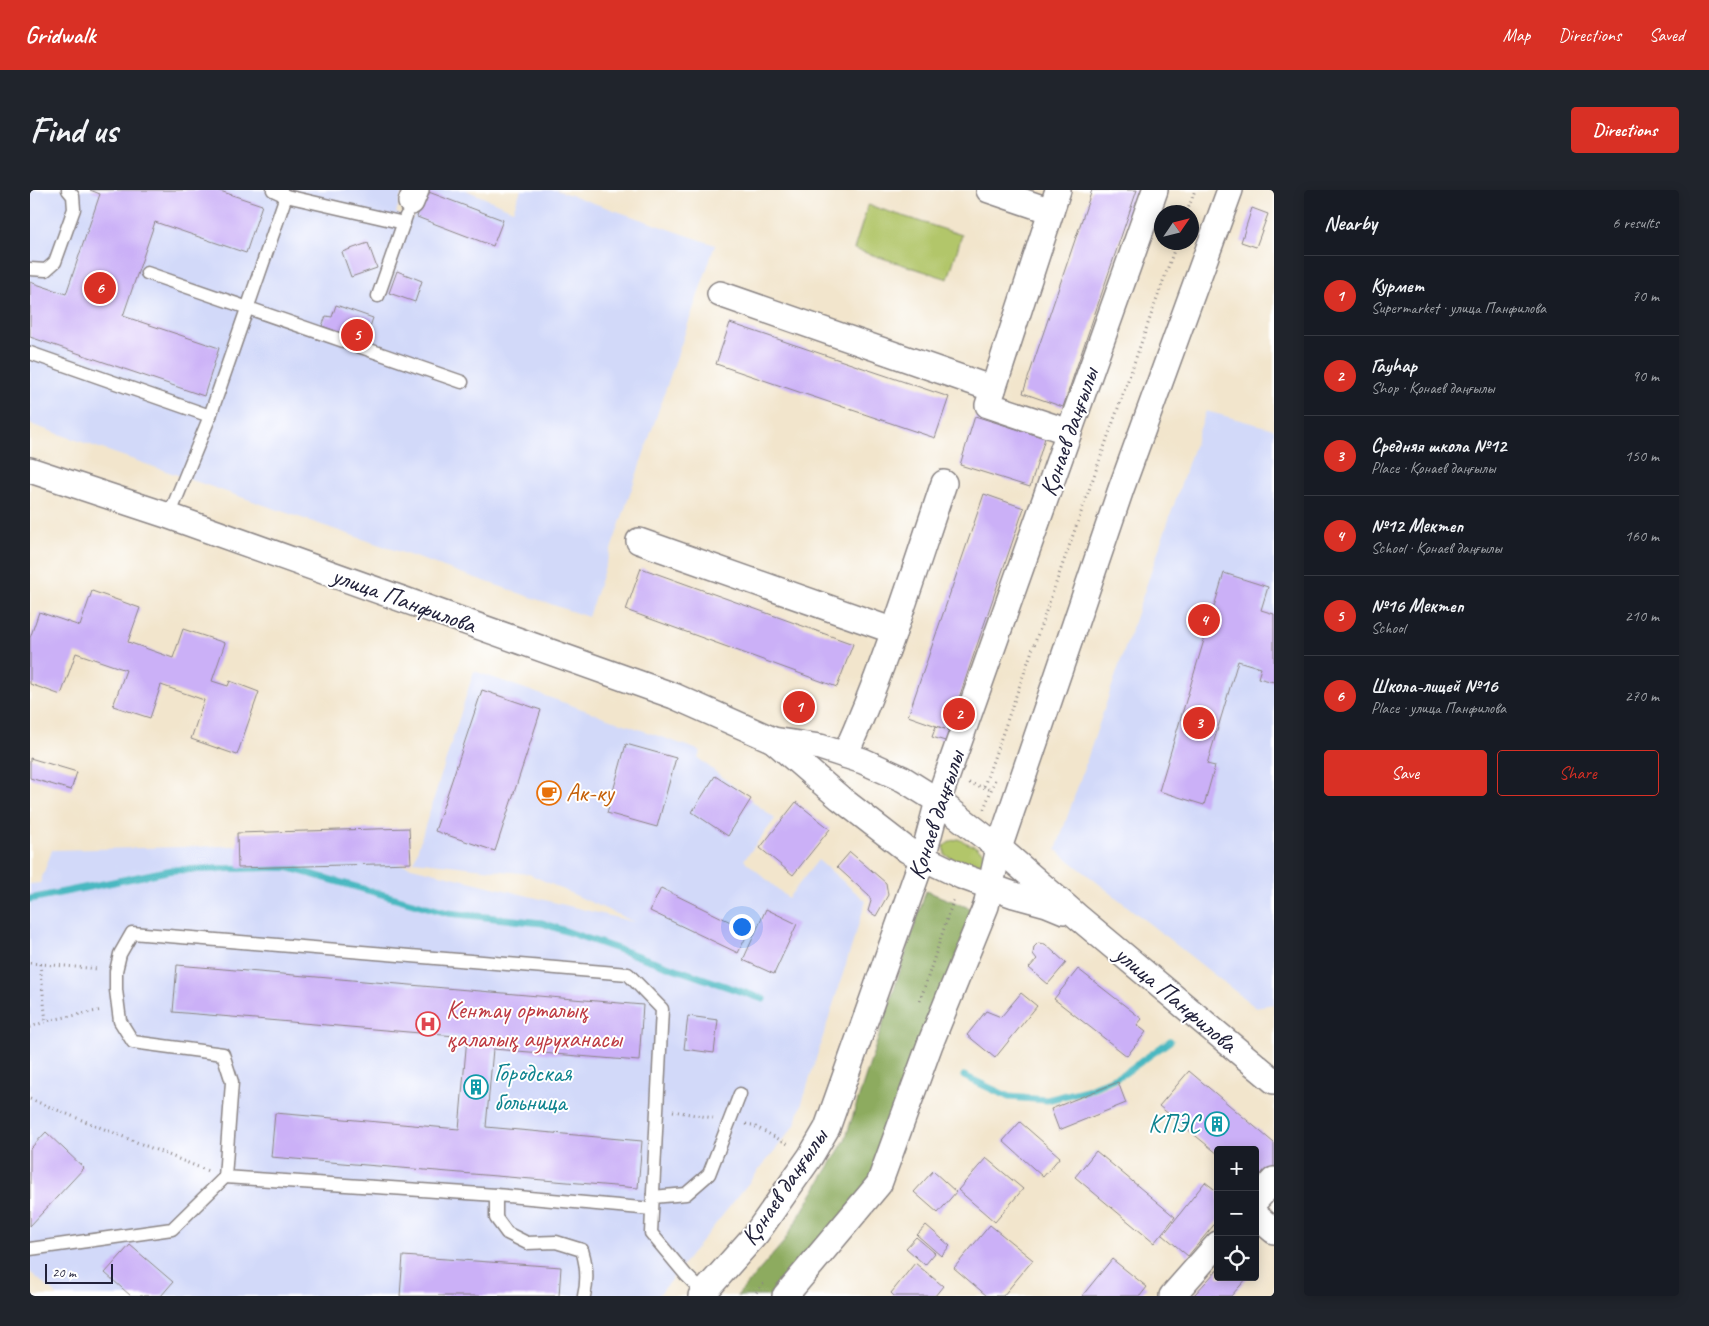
<!DOCTYPE html>
<html lang="en">
<head>
<meta charset="utf-8">
<style>
	body { margin:0; font-family:Caveat,sans-serif; background:#20242c; color:#f1f3f6 }
	.controls { position:absolute; right:15px; bottom:15px; display:grid; overflow:hidden; border-radius:5px; box-shadow:0 2px 12px #0003 }
	.controls button { width:45px; height:45px; display:grid; place-items:center; padding:0; border:0; border-bottom:1px solid #363941; background:#171b24; color:#f1f3f6; font:25px sans-serif }
	.compass { position:absolute; left:1124px; top:15px; width:45px; height:45px; border-radius:50%; background:#171b24; box-shadow:0 2px 12px #0003; rotate:55deg }
	.scale { position:absolute; left:15px; bottom:12px; width:68px; box-sizing:border-box; padding-left:5px; border:2px solid #22223b; border-top:0; font-size:14px; line-height:18px; white-space:nowrap; color:#22223b; -webkit-text-stroke:4px #fff; paint-order:stroke }
	.you { position:absolute; left:711px; top:736px; width:18px; height:18px; margin:-12px; border:4px solid #fff; border-radius:50%; background:#1a73e8; box-shadow:0 0 0 8px #1a73e833 }
	.badge { display:grid; place-items:center; width:32px; height:32px; border-radius:50%; background:#d93025; color:#fff; font-size:16px; font-weight:700 }
	.pin { position:absolute; translate:-50% -50%; border:2px solid #fff; box-shadow:0 1px 5px #0006 }
	.list { margin:0; padding:0; list-style:none }
	h2 { display:flex; justify-content:space-between; align-items:center; height:65px; margin:0; padding:0 20px; font-size:21px }
	h2 small { font-size:16px; font-weight:400; color:#9ea1a6 }
	.list li { display:grid; grid-template-columns:32px 1fr auto; gap:15px; align-items:center; box-sizing:border-box; height:80px; padding:0 20px; border-top:1px solid #363941 }
	.list b { display:block; font-size:19px; white-space:nowrap }
	.list p { margin:0; font-size:16px; white-space:nowrap; color:#9ea1a6 }
	.list em { font-size:16px; font-style:normal; color:#9ea1a6 }
	.actions { display:flex; gap:10px; padding:15px 20px }
	.actions a { flex:1; padding:11px 0; border:1px solid #d93025; border-radius:5px; text-align:center; font-size:18px; color:#d93025 }
	.actions .main { background:#d93025; color:#fff }
	.icon { flex:none; width:28px; height:28px; fill:none; stroke:currentColor; stroke-width:2; stroke-linecap:round; stroke-linejoin:round }
	.map { position:relative; flex:none; width:1244px; height:1106px; overflow:hidden; border-radius:5px }
	header { display:flex; align-items:center; gap:30px; box-sizing:border-box; height:70px; padding:0 25px; background:#d93025; color:#fff }
	header strong { font-size:24px }
	nav { display:flex; gap:28px; margin-inline-start:auto; font-size:18px }
	.intro { display:flex; align-items:center; justify-content:space-between; box-sizing:border-box; height:120px; padding:0 30px }
	h1 { margin:0; font-size:35px }
	.button { padding:12px 22px; border-radius:5px; background:#d93025; color:#fff; font-size:18px; font-weight:700 }
	main { display:flex; gap:30px; padding:0 30px }
	aside { flex:1; background:#171b24; border-radius:5px; box-shadow:0 2px 12px #0003 }
	.map>svg:first-child { display:block }
	.built { fill:#d2d9f9 }
	.green { fill:#b2c66a; stroke:#6a7452 }
	.forest { fill:#8dab5e; stroke:#58664c }
	.lines { fill:none; stroke-linecap:round; stroke-linejoin:round }
	.stream { stroke:#49b8c1; stroke-width:7 }
	.building { fill:#cbb0f7 }
	.service-casing { stroke:#8a8484; stroke-width:15 }
	.minor-casing { stroke:#8a8484; stroke-width:28 }
	.path { stroke:#8a8484; stroke-width:3; stroke-dasharray:1 4; stroke-linecap:butt }
	.service { stroke:#fff; stroke-width:12 }
	.minor { stroke:#fff; stroke-width:25 }
	.labels { text-anchor:middle; dominant-baseline:central; stroke-width:4; stroke-linejoin:round; paint-order:stroke }
	.street-label { font-size:25px; fill:#22223b; stroke:#fff }
	.food-label { font-size:25px; fill:#c56008; stroke:#fff; text-anchor:start }
	.health-label { font-size:25px; fill:#be3a42; stroke:#fff; text-anchor:start }
	.culture-label { font-size:25px; fill:#0d838f; stroke:#fff; text-anchor:start }
</style>
</head>
<body>
<header>
<strong>Gridwalk</strong>
<nav><a>Map</a><a>Directions</a><a>Saved</a></nav>
</header>
<div class="intro"><h1>Find us</h1><a class="button">Directions</a></div>
<main>
<div class="map">
<svg width="1244" height="1106" viewBox="0 0 1244 1106">
	<rect width="100%" height="100%" fill="#fff"/>
	<filter id="ink" filterUnits="userSpaceOnUse"><feTurbulence type="fractalNoise" baseFrequency=".02" numOctaves="2"/><feDisplacementMap in="SourceGraphic" scale="10" xChannelSelector="R" yChannelSelector="G"/><feConvolveMatrix kernelMatrix="1 2 1 2 8 2 1 2 1" color-interpolation-filters="sRGB"/></filter>
	<filter id="wash" filterUnits="userSpaceOnUse"><feTurbulence type="fractalNoise" baseFrequency=".0096" numOctaves="4" result="noise"/><feDisplacementMap in="SourceGraphic" scale="20" xChannelSelector="R" yChannelSelector="G"/><feGaussianBlur stdDeviation="1.12" result="paint"/><feColorMatrix in="noise" values="0 0 0 0 0 0 0 0 0 0 0 0 0 0 0 0 0 1.4 0 .05"/><feComposite in="paint" operator="in"/></filter>
	<g filter="url(#wash)">
		<rect width="100%" height="100%" fill="#f2e5cc"/>
		<!-- built -->
		<g class="built">
			<polygon points="0,0 373,0 366,23 383,29 396,0 436,0 483,20 491,0 526,0 685,55 558,427 0,234"/>
			<polygon points="1176,221 1244,239 1244,622 1242,626 1244,628 1244,814 1225,817 1026,660"/>
			<polygon points="444,481 671,561 668,568 745,629 714,670 758,708 788,670 836,711 765,935 628,1106 28,1106 0,1082 0,694 10,693 22,660 288,654 604,732 499,684 384,671"/>
		</g>
		<!-- green -->
		<g class="green">
			<polygon points="838,15 932,45 918,89 824,59"/>
			<polygon points="928,649 946,657 960,667 956,684 915,665 914,656 921,651"/>
		</g>
		<!-- forest -->
		<polygon class="forest" points="896,701 942,719 852,985 748,1106 707,1106 753,1053 815,950"/>
		<g class="lines">
			<!-- stream -->
			<g class="stream">
				<polyline points="0,709 142,680 256,677 418,723 512,733 733,809"/>
				<polyline points="934,886 979,907 1017,910 1057,900 1095,883 1140,851"/>
			</g>
		</g>
		<g id="blocks">
			<!-- building -->
			<g class="building">
				<polygon points="60,0 187,0 232,15 216,63 125,32 93,126 189,158 174,206 0,147 0,92 36,104 70,4"/>
				<polygon points="1062,0 1107,0 1033,217 993,203"/>
				<polygon points="396,1 473,30 463,56 387,27"/>
				<polygon points="1222,18 1238,24 1226,57 1211,52"/>
				<polygon points="338,53 347,78 321,87 312,62"/>
				<polygon points="367,81 392,91 385,112 359,103"/>
				<polygon points="306,115 343,128 335,151 292,136 296,126 302,127"/>
				<polygon points="700,133 919,207 905,248 686,174"/>
				<polygon points="945,226 1015,248 1000,297 930,275"/>
				<polygon points="954,304 994,318 918,540 930,509 937,511 922,553 902,547 906,536 915,539 878,526"/>
				<polygon points="611,378 823,454 807,497 596,420"/>
				<polygon points="1194,383 1238,397 1231,420 1244,424 1244,492 1228,488 1231,478 1208,471 1177,574 1185,576 1174,615 1129,601"/>
				<polygon points="62,401 110,418 98,452 143,468 153,439 195,453 182,491 198,496 200,491 229,502 207,565 161,549 174,510 131,495 120,528 83,516 96,480 46,463 31,505 0,494 0,448 9,422 50,436"/>
				<polygon points="452,500 511,520 465,661 405,641"/>
				<polygon points="596,554 646,568 627,637 577,623"/>
				<polygon points="0,568 47,582 41,600 0,588"/>
				<polygon points="685,586 721,609 698,646 662,622"/>
				<polygon points="766,612 800,639 763,685 730,658"/>
				<polygon points="379,638 381,673 208,678 207,643"/>
				<polygon points="820,662 856,693 858,705 846,726 838,721 841,711 839,706 807,677"/>
				<polygon points="631,698 719,741 708,763 620,721"/>
				<polygon points="736,719 767,734 744,784 713,770"/>
				<polygon points="1008,753 1015,754 1036,773 1018,794 999,778 1007,769 1003,764 1004,757"/>
				<polygon points="147,775 613,815 609,871 463,859 456,937 612,951 608,998 241,967 245,923 429,939 437,847 143,822"/>
				<polygon points="1048,779 1112,829 1107,835 1116,842 1097,866 1024,809"/>
				<polygon points="991,803 1007,816 965,868 937,845 956,821 971,827"/>
				<polygon points="658,826 688,830 684,863 654,859"/>
				<polygon points="1159,881 1244,953 1244,978 1227,998 1225,996 1225,960 1188,960 1188,964 1129,916"/>
				<polygon points="1088,892 1096,913 1029,940 1021,919"/>
				<polygon points="990,932 1030,967 1013,987 973,951"/>
				<polygon points="16,942 54,978 0,1036 0,959"/>
				<polygon points="1066,961 1145,1027 1124,1053 1045,987"/>
				<polygon points="956,968 993,999 965,1032 928,1000"/>
				<polygon points="903,981 926,1002 908,1023 884,1002"/>
				<polygon points="1175,992 1188,1002 1188,1030 1158,1066 1133,1045"/>
				<polygon points="896,1035 920,1056 911,1066 887,1045"/>
				<polygon points="960,1035 1003,1070 973,1106 957,1106 924,1078"/>
				<polygon points="886,1047 905,1063 895,1075 876,1058"/>
				<polygon points="100,1055 143,1092 131,1106 101,1106 75,1083"/>
				<polygon points="373,1066 531,1077 529,1106 370,1106"/>
				<polygon points="1082,1069 1117,1097 1110,1106 1052,1106"/>
				<polygon points="885,1073 913,1096 905,1106 864,1106 861,1103"/>
				<polygon points="1188,1079 1188,1087 1218,1087 1201,1106 1165,1106 1164,1105"/>
			</g>
		</g>
	</g>
	<g filter="url(#ink)">
		<use href="#blocks" fill-opacity="0" stroke="#8a8484" stroke-width="1"/>
		<g class="lines">
			<!-- service casing -->
			<g class="service-casing">
				<g id="service">
					<polyline points="243,0 256,6 374,33"/>
					<polyline points="0,79 16,80 25,72 44,19 43,6 38,0"/>
					<polyline points="117,83 432,192"/>
					<polyline points="348,106 376,26"/>
					<polyline points="0,163 180,226"/>
					<polyline points="139,326 180,226 256,6"/>
					<path d="M466,1005V1028L477,1043L497,1053L526,1052L552,1060C557,1076 558,1090 554,1106"/>
					<polyline points="623,1007 656,1004 679,984 710,904"/>
					<polyline points="622,1019 466,1005 195,987 202,892 193,864 103,852 90,831 86,800 86,781 90,764 102,743 598,784 632,819 621,1043 656,1085 674,1103"/>
					<polyline points="0,1059 142,1039 195,987"/>
				</g>
			</g>
			<!-- minor casing -->
			<g class="minor-casing">
				<g id="minor">
					<polyline points="959,0 1021,21"/>
					<polyline points="1028,0 958,215 1039,242"/>
					<polyline points="381,12 386,0"/>
					<polyline points="690,104 963,199"/>
					<polyline points="0,280 139,326 644,506 743,550 790,557 833,571 873,589 908,611 969,658 1048,727 1244,891"/>
					<polyline points="609,351 864,441"/>
					<polyline points="743,550 810,608 877,660 931,686 984,705 1017,714 1034,721"/>
					<path d="M815,565C855,477 883,384 914,293"/>
					<polyline points="1225,1011 1244,990"/>
					<polyline points="1225,1025 1244,1041"/>
					<polyline points="671,1106 726,1044 780,967 797,938 893,667 908,611 1125,0"/>
					<polyline points="755,1106 849,994 900,854 956,716 969,658 1091,299 1200,0"/>
					<polyline points="1142,1106 1188,1054"/>
				</g>
			</g>
			<!-- path -->
			<g class="path">
				<polyline points="1157,22 1165,0"/>
				<polyline points="939,593 962,600"/>
				<polyline points="954,596 1147,52"/>
				<polyline points="954,619 966,587"/>
				<polyline points="0,773 69,779"/>
				<polyline points="10,774 16,832"/>
				<polyline points="890,811 924,708"/>
				<polyline points="0,837 21,830 72,820"/>
				<polyline points="0,909 178,981"/>
				<polyline points="643,921 683,928"/>
				<polyline points="716,934 722,935 760,955"/>
				<polyline points="723,1106 734,1093"/>
			</g>
			<!-- service -->
			<use href="#service" class="service"/>
			<!-- minor -->
			<use href="#minor" class="minor"/>
		</g>
	</g>
	<!-- icons -->
	<defs>
		<g id="cafe-ring" transform="scale(1.25)"><circle r="9.5" fill="#fff" stroke="#e8710a" stroke-width="1.5"/><path d="M-5.5-4.5H6V0H3Q3 3.5 0 3.5H-2.5Q-5.5 3.5-5.5 0ZM3-3.2v2h1.7v-2ZM-6 4.5H4V6H-6Z" fill="#e8710a"/></g>
		<g id="hospital-ring" transform="scale(1.25)"><circle r="9.5" fill="#fff" stroke="#e0444e" stroke-width="1.5"/><path d="M-5-5h3v3.5h4V-5h3V5h-3V1.5h-4V5h-3Z" fill="#e0444e"/></g>
		<g id="building-ring" transform="scale(1.25)"><circle r="9.5" fill="#fff" stroke="#0f9aa8" stroke-width="1.5"/><path d="M-4-6H4V6H1V3H-1V6H-4ZM-2.5-4.3h1.7v1.8h-1.7ZM.8-4.3h1.7v1.8H.8ZM-2.5-1h1.7V.8h-1.7ZM.8-1h1.7V.8H.8Z" fill="#0f9aa8"/></g>
	</defs>
	<g fill-rule="evenodd">
		<use href="#cafe-ring" x="519" y="603"/>
		<use href="#hospital-ring" x="398" y="834"/>
		<use href="#building-ring" x="446" y="897"/>
		<use href="#building-ring" x="1187" y="934"/>
	</g>
	<g class="labels">
		<!-- street labels -->
		<g class="street-label">
			<text transform="translate(1039 242) rotate(-71)">Қонаев даңғылы</text>
			<text transform="translate(374 410) rotate(20)">улица Панфилова</text>
			<text transform="translate(906 625) rotate(-72)">Қонаев даңғылы</text>
			<text transform="translate(1146 809) rotate(40)">улица Панфилова</text>
			<text transform="translate(754 997) rotate(-56)">Қонаев даңғылы</text>
		</g>
		<!-- food labels -->
		<g class="food-label">
			<text x="536" y="603">Ак-ку</text>
		</g>
		<!-- health labels -->
		<g class="health-label">
			<text x="416" y="820">Кентау орталық<tspan x="416" dy="29">қалалық ауруханасы</tspan></text>
		</g>
		<!-- culture labels -->
		<g class="culture-label">
			<text x="464" y="883">Городская<tspan x="464" dy="29">больница</tspan></text>
			<text x="1170" y="934" text-anchor="end">КПЭС</text>
		</g>
	</g>
</svg>
<div class="controls">
<button>+</button>
<button>−</button>
<button><svg class="icon" aria-label="locate" viewBox="0 0 24 24"><circle cx="12" cy="12" r="6"/><path d="M12 2v4M12 18v4M2 12h4M18 12h4"/></svg></button>
</div>
<svg class="compass" viewBox="-18 -18 36 36"><path d="M0-13l5 13h-10z" fill="#e53935"/><path d="M0 13l5-13h-10z" fill="#9ea1a6"/></svg>
<div class="scale">20 m</div>
<div class="you"></div>
<div class="pin badge" style="left:769px;top:517px">1</div>
<div class="pin badge" style="left:929px;top:524px">2</div>
<div class="pin badge" style="left:1169px;top:533px">3</div>
<div class="pin badge" style="left:1174px;top:430px">4</div>
<div class="pin badge" style="left:327px;top:145px">5</div>
<div class="pin badge" style="left:70px;top:98px">6</div>
</div>
<aside>
<h2>Nearby<small>6 results</small></h2>
<ul class="list">
<li><span class="badge">1</span><div><b>Курмет</b><p>Supermarket · улица Панфилова</p></div><em>70 m</em></li>
<li><span class="badge">2</span><div><b>Гауһар</b><p>Shop · Қонаев даңғылы</p></div><em>90 m</em></li>
<li><span class="badge">3</span><div><b>Средняя школа №12</b><p>Place · Қонаев даңғылы</p></div><em>150 m</em></li>
<li><span class="badge">4</span><div><b>№12 Мектеп</b><p>School · Қонаев даңғылы</p></div><em>160 m</em></li>
<li><span class="badge">5</span><div><b>№16 Мектеп</b><p>School</p></div><em>210 m</em></li>
<li><span class="badge">6</span><div><b>Школа-лицей №16</b><p>Place · улица Панфилова</p></div><em>270 m</em></li>
</ul>
<div class="actions"><a class="main">Save</a><a>Share</a></div>
</aside>
</main>
</body>
</html>
